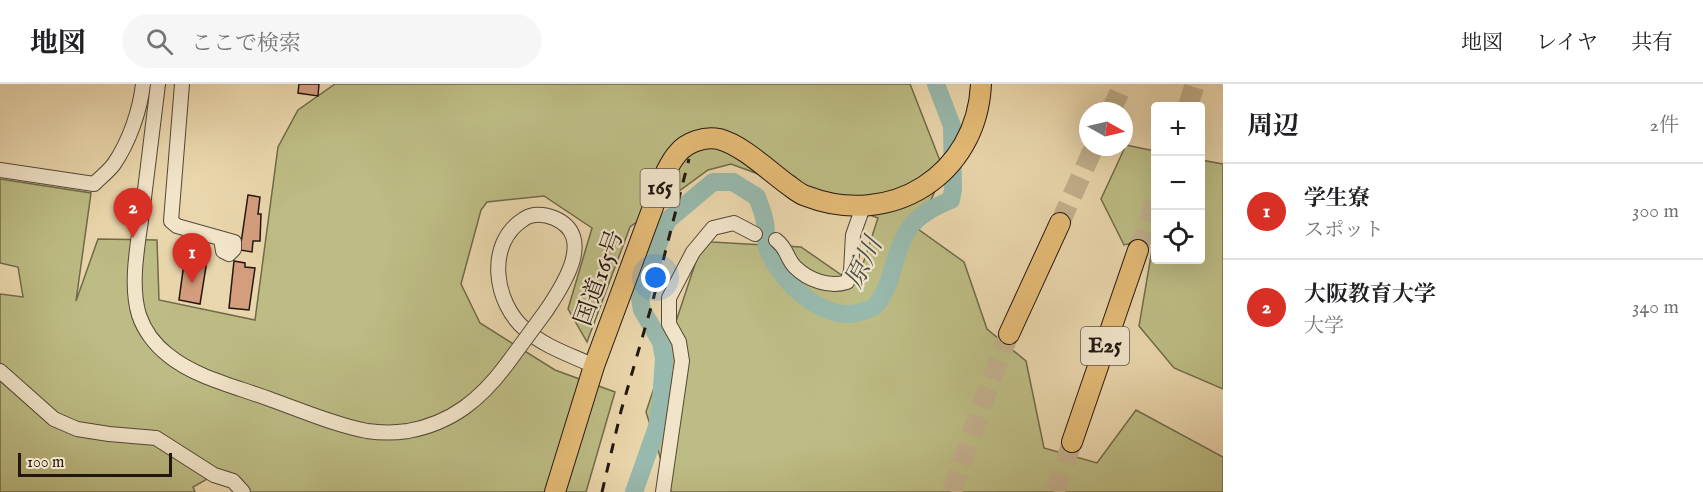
<!DOCTYPE html>
<html lang="ja">
<head>
<meta charset="utf-8">
<style>
	body { margin:0; font-family:"IM FELL English","Noto Serif JP",serif; background:#f6f6f6; color:#202124 }
	.controls { position:absolute; right:18px; top:18px; display:grid; overflow:hidden; border-radius:6px; box-shadow:0 6px 24px #0002 }
	.controls button { width:54px; height:54px; display:grid; place-items:center; padding:0; border:0; border-bottom:2px solid #e0e0e0; background:#fff; color:#202124; font:30px sans-serif }
	.compass { position:absolute; left:1079px; top:18px; width:54px; height:54px; border-radius:50%; background:#fff; box-shadow:0 6px 24px #0002; rotate:98deg }
	.scale { position:absolute; left:18px; bottom:15px; width:154px; box-sizing:border-box; padding-left:6px; border:3px solid #211711; border-top:0; font-size:16px; line-height:21px; white-space:nowrap; color:#211711; -webkit-text-stroke:4px #f1e4c9; paint-order:stroke }
	.you { position:absolute; left:656px; top:194px; width:21px; height:21px; margin:-15px; border:4px solid #fff; border-radius:50%; background:#1a73e8; box-shadow:0 0 0 9px #1a73e833 }
	.badge { display:grid; place-items:center; width:39px; height:39px; border-radius:50%; background:#d93025; color:#fff; font-size:20px; font-weight:700 }
	.pin { position:absolute; translate:-50% -50px; filter:drop-shadow(0 2px 3px #0008) }
	.pin::after { content:''; position:absolute; top:32px; width:21px; height:18px; background:inherit; clip-path:polygon(0 0,100% 0,50% 100%) }
	.list { margin:0; padding:0; list-style:none }
	h2 { display:flex; justify-content:space-between; align-items:center; height:78px; margin:0; padding:0 24px; font-size:26px }
	h2 small { font-size:20px; font-weight:400; color:#757577 }
	.list li { display:grid; grid-template-columns:39px 1fr auto; gap:18px; align-items:center; box-sizing:border-box; height:96px; padding:0 24px; border-top:2px solid #e0e0e0 }
	.list b { display:block; font-size:22px; white-space:nowrap }
	.list p { margin:0; font-size:20px; white-space:nowrap; color:#757577 }
	.list em { font-size:20px; font-style:normal; color:#757577 }
	.icon { flex:none; width:33px; height:33px; fill:none; stroke:currentColor; stroke-width:2; stroke-linecap:round; stroke-linejoin:round }
	.map { position:relative; flex:none; width:1223px; height:408px; overflow:hidden }
	header { display:flex; align-items:center; gap:36px; box-sizing:border-box; height:84px; padding:0 30px; background:#fff; border-bottom:2px solid #e0e0e0 }
	header strong { font-size:28px }
	nav { display:flex; gap:33px; margin-inline-start:auto; font-size:21px }
	.search { width:420px; height:54px; background:#f6f6f6; display:flex; align-items:center; gap:15px; box-sizing:border-box; padding:0 21px; border-radius:33px; color:#757577; font-size:22px }
	main { display:flex }
	aside { flex:1; background:#fff }
	.map>svg:first-child { display:block }
	.green { fill:#bdbc84; stroke:#6f6a4a; stroke-width:1.5 }
	.lines { fill:none; stroke-linecap:round; stroke-linejoin:round }
	.river { stroke:#98b9ad; stroke-width:18 }
	.building { fill:#d49d7d; stroke:#211711; stroke-width:1.5 }
	.highway-tunnel { stroke:#c2b08d; stroke-width:20; stroke-dasharray:20 10; stroke-linecap:butt }
	.minor-casing { stroke:#534738; stroke-width:16 }
	.highway-casing { stroke:#211711; stroke-width:22 }
	.minor { stroke:#f1e4c9; stroke-width:14 }
	.highway { stroke:#e5bb76; stroke-width:20 }
	.rail { stroke:#211711; stroke-width:3; stroke-dasharray:10 10; stroke-linecap:butt }
	.minor-bridge-casing { stroke:#534738; stroke-width:16; stroke-linecap:butt }
	.minor-bridge { stroke:#f1e4c9; stroke-width:14 }
	.labels { text-anchor:middle; dominant-baseline:central; stroke-width:4.5; stroke-linejoin:round; paint-order:stroke }
	.shield { fill:#f1e4c9; stroke:#5f5448; stroke-width:1.5 }
	.shield-label { font-size:22px; font-weight:bold; fill:#211711 }
	.street-label { font-size:24px; fill:#211711; stroke:#f1e4c9 }
	.water-label { font-size:26px; font-style:italic; fill:#4b5048; stroke:#f1e4c9 }
</style>
</head>
<body>
<header>
<strong>地図</strong>
<div class="search"><svg class="icon" aria-label="search" viewBox="0 0 24 24"><circle cx="10" cy="10" r="6"/><path d="M15 15l6 6"/></svg>ここで検索</div>
<nav><a>地図</a><a>レイヤ</a><a>共有</a></nav>
</header>
<main>
<div class="map">
<svg width="1223" height="408" viewBox="0 0 1223 408">
	<rect width="100%" height="100%" fill="#ead6ac"/>
	<filter id="stains"><feTurbulence type="fractalNoise" baseFrequency=".00333" numOctaves="4"/><feColorMatrix values="0 0 0 0 .2 0 0 0 0 .09 0 0 0 0 .02 0 0 0 .5 -.17"/></filter>
	<radialGradient id="worn" r=".72"><stop offset=".6" stop-color="#630" stop-opacity="0"/><stop offset="1" stop-color="#630" stop-opacity=".3"/></radialGradient>
	<!-- green -->
	<g class="green">
		<polygon points="335,0 910,0 944,87 918,145 964,178 987,245 1026,277 1044,364 1097,379 1136,326 1223,373 1223,408 671,408 646,328 704,153 712,158 801,163 856,201 878,134 731,80 708,86 630,143 587,258 568,225 592,144 544,112 487,118 481,126 461,200 480,239 555,286 615,308 586,408 243,408 214,391 193,403 195,408 0,408 0,210 23,213 18,183 0,179 0,95 91,109 76,217 98,155 157,156 159,216 255,236 278,63 298,26"/>
		<polygon points="1126,61 1155,67 1156,176 1200,176 1201,76 1223,80 1223,305 1174,284 1139,242 1154,154 1124,161 1101,115"/>
	</g>
	<g class="lines">
		<!-- river -->
		<path class="river" d="M634,408L657,343L661,317L664,275L661,258L642,226L640,214L664,144L669,135L713,98H733L757,113C760,122 764,130 765,139C767,148 764,158 768,166C781,198 826,242 863,227C866,226 873,224 875,222C882,216 887,202 890,194C903,150 906,134 951,116L953,106L952,42L936,0"/>
	</g>
	<!-- building -->
	<g class="building">
		<polygon points="299,0 319,0 318,12 298,9"/>
		<polygon points="248,111 260,113 258,130 261,130 260,157 253,157 252,168 240,166"/>
		<polygon points="187,157 199,159 198,168 208,170 200,220 179,216"/>
		<polygon points="234,177 245,179 245,183 255,184 249,226 229,224"/>
	</g>
	<g class="lines">
		<!-- highway-tunnel -->
		<g class="highway-tunnel">
			<polyline points="1188,22 1195,0"/>
			<polyline points="1111,27 1123,0"/>
			<polyline points="1060,139 1094,63"/>
			<polyline points="1138,166 1156,116"/>
			<polyline points="952,408 982,321 1009,250"/>
			<polyline points="1055,408 1072,358"/>
		</g>
		<!-- minor casing -->
		<g class="minor-casing">
			<g id="minor">
				<path d="M158,0C153,41 148,81 143,122C139,154 129,199 139,231C144,246 155,261 168,271C196,294 238,303 272,316C303,327 335,341 367,347C380,349 395,349 408,347C452,339 481,315 507,280"/>
				<polyline points="182,0 171,137 177,142 234,158 234,165 229,170 223,167 221,155"/>
				<path d="M0,86L94,100C100,94 109,87 114,80C129,58 140,27 143,0"/>
				<path d="M776,156C788,165 786,174 795,183C808,196 830,204 847,198L851,187L853,151L863,123"/>
				<path d="M546,227C562,203 597,152 554,134C545,130 532,129 524,135C485,159 494,220 526,246C545,263 571,271 594,282"/>
				<polyline points="0,287 54,335 77,345 109,350 156,354 214,391 233,397 243,408"/>
				<polyline points="663,408 682,277 679,258 669,240 669,214 693,168 713,144 734,139 755,150"/>
			</g>
		</g>
		<!-- highway casing -->
		<g class="highway-casing">
			<g id="highway">
				<polyline points="1009,250 1060,139"/>
				<polyline points="1072,358 1138,166"/>
				<path d="M555,408L594,282L666,88C669,82 673,74 678,69C687,58 705,52 719,55C742,61 768,86 787,100C793,104 799,110 806,112C891,145 977,91 981,0"/>
			</g>
		</g>
		<!-- minor -->
		<use href="#minor" class="minor"/>
		<!-- highway -->
		<use href="#highway" class="highway"/>
		<!-- rail -->
		<polyline class="rail" points="602,408 621,327 652,220 689,75"/>
		<!-- minor-bridge casing -->
		<g class="minor-bridge-casing">
			<polyline id="minor-bridge" points="507,280 546,227"/>
		</g>
		<!-- minor-bridge -->
		<use href="#minor-bridge" class="minor-bridge"/>
	</g>
	<g class="labels">
		<!-- shield labels -->
		<g class="shield">
			<rect x="640.5" y="85" width="39" height="38" rx="4.5"/>
			<rect x="1081" y="243" width="48" height="38" rx="4.5"/>
		</g>
		<g class="shield-label">
			<text x="660" y="104">165</text>
			<text x="1105" y="262">E25</text>
		</g>
		<!-- street labels -->
		<g class="street-label">
			<text transform="translate(600 194) rotate(-70)">国道165号</text>
		</g>
		<!-- water labels -->
		<g class="water-label">
			<text transform="translate(864 179) rotate(-64)">原川</text>
		</g>
	</g>
	<rect width="100%" height="100%" filter="url(#stains)"/>
	<rect width="100%" height="100%" fill="url(#worn)"/>
</svg>
<div class="controls">
<button>+</button>
<button>−</button>
<button><svg class="icon" aria-label="locate" viewBox="0 0 24 24"><circle cx="12" cy="12" r="6"/><path d="M12 2v4M12 18v4M2 12h4M18 12h4"/></svg></button>
</div>
<svg class="compass" viewBox="-18 -18 36 36"><path d="M0-13l5 13h-10z" fill="#e53935"/><path d="M0 13l5-13h-10z" fill="#757577"/></svg>
<div class="scale">100 m</div>
<div class="you"></div>
<div class="pin badge" style="left:192px;top:199px">1</div>
<div class="pin badge" style="left:133px;top:154px">2</div>
</div>
<aside>
<h2>周辺<small>2件</small></h2>
<ul class="list">
<li><span class="badge">1</span><div><b>学生寮</b><p>スポット</p></div><em>300 m</em></li>
<li><span class="badge">2</span><div><b>大阪教育大学</b><p>大学</p></div><em>340 m</em></li>
</ul>
</aside>
</main>
</body>
</html>
